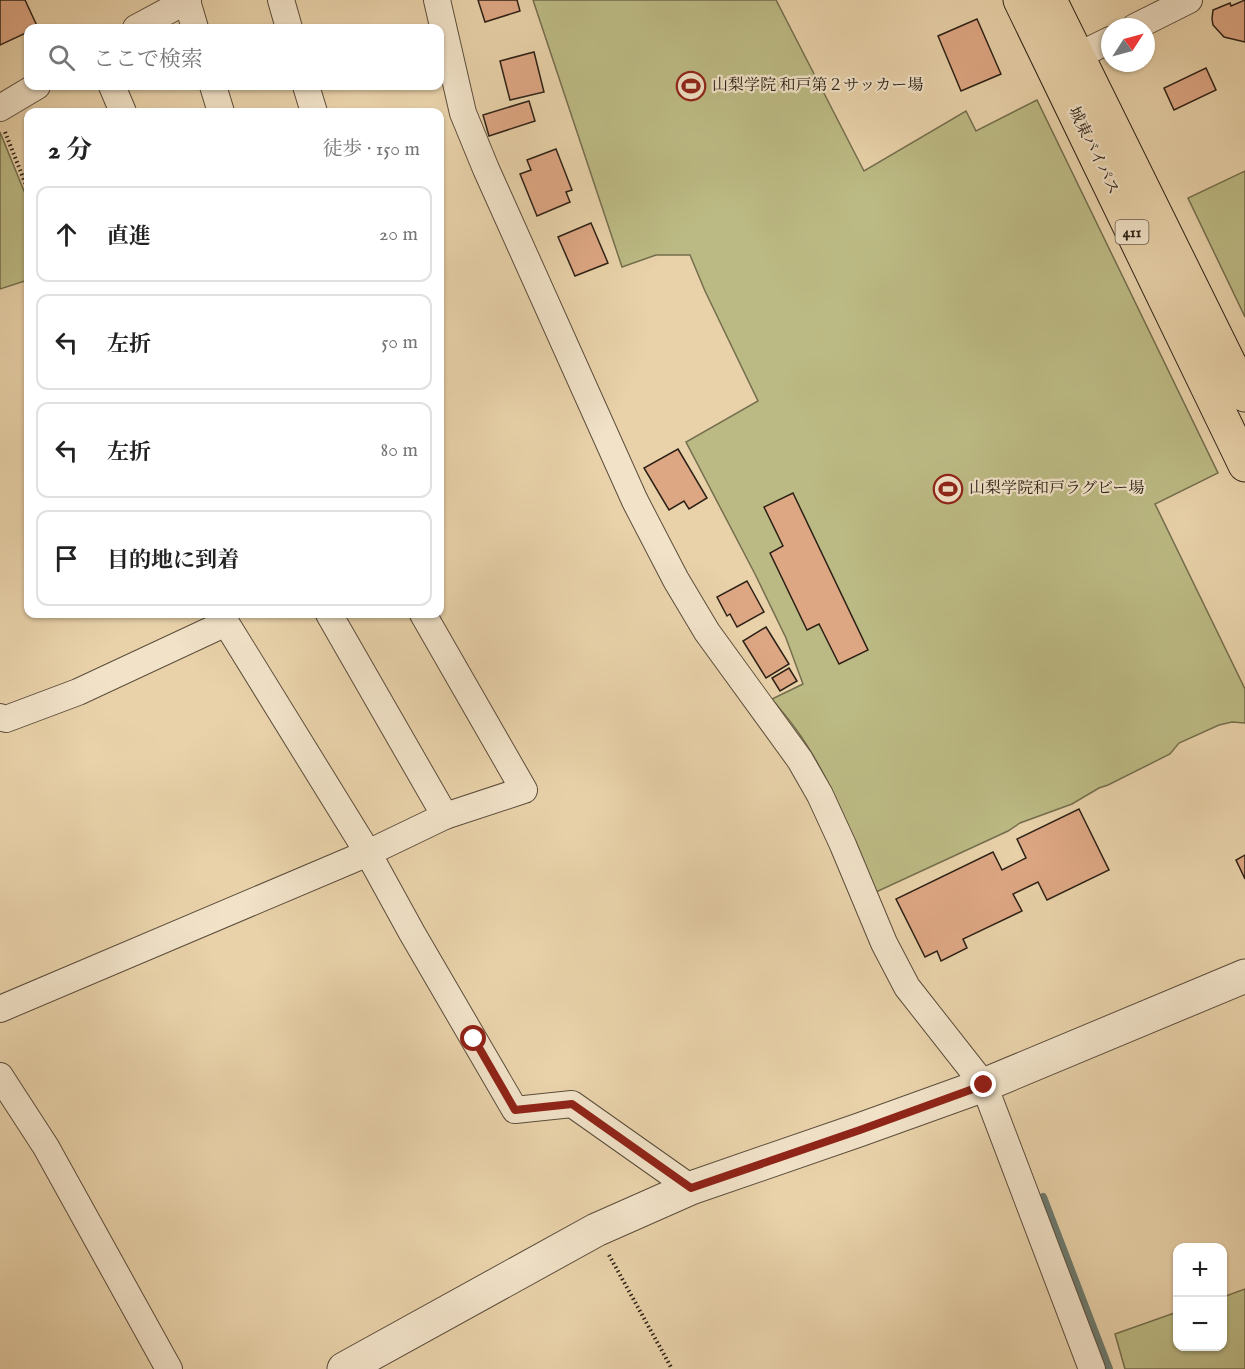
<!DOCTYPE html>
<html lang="ja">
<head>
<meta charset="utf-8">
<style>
	body { margin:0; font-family:"IM FELL English","Noto Serif JP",serif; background:#f2f2f2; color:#222 }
	.controls { position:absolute; right:18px; bottom:18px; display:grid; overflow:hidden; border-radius:12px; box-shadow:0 2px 4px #0004 }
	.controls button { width:54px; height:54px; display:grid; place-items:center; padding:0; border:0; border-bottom:2px solid #e0e0e0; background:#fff; color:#222; font:30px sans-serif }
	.compass { position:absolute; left:1101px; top:18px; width:54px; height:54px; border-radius:50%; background:#fff; box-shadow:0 2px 4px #0004; rotate:54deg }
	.stop { position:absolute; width:18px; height:18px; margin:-14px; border:4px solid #8f2418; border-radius:50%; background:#fff }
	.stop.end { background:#8f2418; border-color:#fff; box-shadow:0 2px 6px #0008 }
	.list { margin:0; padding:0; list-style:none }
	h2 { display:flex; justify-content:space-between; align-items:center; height:78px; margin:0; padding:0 24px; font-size:26px }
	h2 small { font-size:20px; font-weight:400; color:#767676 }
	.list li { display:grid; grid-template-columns:39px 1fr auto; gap:18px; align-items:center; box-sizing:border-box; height:96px; margin:0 12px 12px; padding:0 12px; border:2px solid #e0e0e0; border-radius:12px }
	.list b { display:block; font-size:22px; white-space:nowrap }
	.list em { font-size:20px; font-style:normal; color:#767676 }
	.icon { flex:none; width:33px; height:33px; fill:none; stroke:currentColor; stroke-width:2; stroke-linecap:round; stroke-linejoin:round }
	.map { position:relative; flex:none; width:1245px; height:1369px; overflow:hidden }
	.search { position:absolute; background:#fff; box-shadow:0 2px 4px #0004; left:24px; top:24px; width:420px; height:66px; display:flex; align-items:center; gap:15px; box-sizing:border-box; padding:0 21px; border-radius:12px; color:#767676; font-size:22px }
	.panel { position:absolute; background:#fff; box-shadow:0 2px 4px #0004; left:24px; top:108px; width:420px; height:510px; border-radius:12px }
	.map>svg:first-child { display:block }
	.green { fill:#bcba84; stroke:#746e4d; stroke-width:1.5 }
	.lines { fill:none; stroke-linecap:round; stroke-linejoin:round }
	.stream { stroke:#6c7b70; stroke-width:8 }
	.building { fill:#dea784; stroke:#2c2116; stroke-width:1.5 }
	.minor-casing { stroke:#5b4d3b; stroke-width:28 }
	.tertiary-casing { stroke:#5b4d3b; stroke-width:35 }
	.trunk-casing { stroke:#2c2116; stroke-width:35 }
	.path { stroke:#2c2116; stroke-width:4; stroke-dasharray:1.5 3; stroke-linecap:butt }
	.minor { stroke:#f1e2c8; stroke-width:26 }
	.tertiary { stroke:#f1e2c8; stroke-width:33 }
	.trunk { stroke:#e9d2aa; stroke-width:33 }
	.route { stroke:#8f2418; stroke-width:8 }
	.labels { text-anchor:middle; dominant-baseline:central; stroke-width:4.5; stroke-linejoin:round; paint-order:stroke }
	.shield { fill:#f1e2c8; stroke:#675b4b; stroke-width:1.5 }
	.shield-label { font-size:15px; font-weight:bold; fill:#2c2116 }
	.poi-label { font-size:16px; fill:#2c2116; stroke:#f1e2c8; text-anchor:start }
	.street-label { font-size:16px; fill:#2c2116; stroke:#f1e2c8 }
</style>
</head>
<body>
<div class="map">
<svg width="1245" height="1369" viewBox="0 0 1245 1369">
	<rect width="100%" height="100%" fill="#e9d2aa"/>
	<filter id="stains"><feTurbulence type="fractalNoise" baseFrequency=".00333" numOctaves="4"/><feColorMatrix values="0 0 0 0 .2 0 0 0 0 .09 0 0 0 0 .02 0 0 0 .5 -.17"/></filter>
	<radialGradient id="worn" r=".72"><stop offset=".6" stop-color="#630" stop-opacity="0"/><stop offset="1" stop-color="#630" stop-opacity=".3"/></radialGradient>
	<!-- green -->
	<g class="green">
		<path d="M533,0H776L864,171L966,111L976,131L1037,100L1218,473L1155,504L1245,689V723L1232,722L1219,725L1179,743L1170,754L1108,785L1099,788L1072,804L1020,823L1008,831L876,892C853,839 830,775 795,728C788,718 780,709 772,699L803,684L786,638L755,574L686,442L758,401L705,291L690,255H656L622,267Z"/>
		<polygon points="0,132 28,201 28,280 0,289"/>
		<polygon points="1245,171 1245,317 1188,198"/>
		<polygon points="1245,1289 1245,1369 1125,1369 1115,1334 1177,1312 1178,1346 1222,1346 1223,1297"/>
	</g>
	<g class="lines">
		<!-- stream -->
		<polyline class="stream" points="1043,1197 1109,1369"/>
	</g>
	<!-- building -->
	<g class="building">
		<polygon points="0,0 25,0 38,28 28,28 28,32 0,45"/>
		<polygon points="478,0 517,0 520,11 485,22"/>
		<polygon points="1245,0 1245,42 1224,37 1213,25 1212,19 1213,10 1230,3 1231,6"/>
		<polygon points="977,19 1001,74 961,91 938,36"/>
		<polygon points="534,52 544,92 510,100 500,61"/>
		<polygon points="1206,68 1216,90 1174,110 1164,88"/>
		<polygon points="529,101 535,121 489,136 483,115"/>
		<polygon points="556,149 572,190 566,192 570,202 537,216 520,174 531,170 527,160"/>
		<polygon points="591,223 608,263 575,276 558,237"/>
		<polygon points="678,449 707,498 689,509 684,501 669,510 644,468"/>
		<polygon points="793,493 868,650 839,664 819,624 807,630 770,553 783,546 764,507"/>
		<polygon points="747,581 764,612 737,627 730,614 727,616 717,597"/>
		<polygon points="766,627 789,664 766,678 743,641"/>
		<polygon points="789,668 797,681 780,691 772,678"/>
		<polygon points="1079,809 1109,870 1047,900 1038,882 1013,894 1022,911 963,939 967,948 941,961 937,951 925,957 896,899 993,852 1002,870 1026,858 1017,839"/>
		<polygon points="1245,855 1245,879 1236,860"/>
	</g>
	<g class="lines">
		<!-- minor casing -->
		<g class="minor-casing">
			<g id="minor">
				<polyline points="281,0 289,28"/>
				<polyline points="437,0 463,113 486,169 635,501 676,580 707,632 800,760 820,795 843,845 884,943 907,987 984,1085 1092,1369"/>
				<polyline points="187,1 195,28"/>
				<polyline points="1135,27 1189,0"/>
				<polyline points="136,28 188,0"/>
				<polyline points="1061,64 1110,40"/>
				<polyline points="112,86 123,112"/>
				<polyline points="213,86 221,112"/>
				<polyline points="306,86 314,112"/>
				<polyline points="0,108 37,86"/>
				<polyline points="423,614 524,790 445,816"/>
				<polyline points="0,717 6,719 78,692 226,623 368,853 412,933 515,1110 572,1104 691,1188"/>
				<polyline points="0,1009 368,853 445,816 329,614"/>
				<polyline points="0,1076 46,1147 169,1369"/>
			</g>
		</g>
		<!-- tertiary casing -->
		<g class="tertiary-casing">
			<polyline id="tertiary" points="344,1369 596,1230 691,1188 859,1130 984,1085 1245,976"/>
		</g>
		<!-- trunk casing -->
		<g class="trunk-casing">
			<g id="trunk">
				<polyline points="1020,0 1245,465"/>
				<polyline points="1050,0 1245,395"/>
			</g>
		</g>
		<!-- path -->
		<g class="path">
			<polyline points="5,132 28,190"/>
			<polyline points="609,1255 672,1369"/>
		</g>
		<!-- minor -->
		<use href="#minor" class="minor"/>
		<!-- tertiary -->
		<use href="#tertiary" class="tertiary"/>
		<!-- trunk -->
		<use href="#trunk" class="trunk"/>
	</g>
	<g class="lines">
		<!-- route -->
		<polyline class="route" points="474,1039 515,1110 572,1104 691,1188 860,1130 984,1085"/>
	</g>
	<!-- icons -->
	<defs>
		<g id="stadium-ring" transform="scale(1.5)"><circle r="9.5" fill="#f1e2c8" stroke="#8f2418" stroke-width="1.5"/><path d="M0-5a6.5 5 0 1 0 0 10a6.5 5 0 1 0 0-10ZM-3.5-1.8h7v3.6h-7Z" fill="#8f2418"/></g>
	</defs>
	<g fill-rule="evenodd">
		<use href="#stadium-ring" x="691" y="86"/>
		<use href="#stadium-ring" x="948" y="489"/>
	</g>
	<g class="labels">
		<!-- shield labels -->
		<rect class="shield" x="1115.5" y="220" width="33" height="24" rx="4.5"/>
		<g class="shield-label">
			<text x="1132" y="232">411</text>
		</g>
		<!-- poi labels -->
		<g class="poi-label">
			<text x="712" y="86">山梨学院 和戸第２サッカー場</text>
			<text x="969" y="489">山梨学院和戸ラグビー場</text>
		</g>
		<!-- street labels -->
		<g class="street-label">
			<text transform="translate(1093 151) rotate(64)">城東バイパス</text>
		</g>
	</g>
	<rect width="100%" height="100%" filter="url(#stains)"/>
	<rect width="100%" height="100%" fill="url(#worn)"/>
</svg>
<div class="controls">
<button>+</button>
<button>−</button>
</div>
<svg class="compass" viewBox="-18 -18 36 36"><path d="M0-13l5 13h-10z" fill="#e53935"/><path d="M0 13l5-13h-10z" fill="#767676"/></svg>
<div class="stop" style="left:474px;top:1039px"></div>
<div class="stop end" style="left:984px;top:1085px"></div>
<div class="search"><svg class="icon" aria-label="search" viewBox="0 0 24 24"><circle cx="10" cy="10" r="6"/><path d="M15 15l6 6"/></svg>ここで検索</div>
<section class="panel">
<h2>2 分<small>徒歩 · 150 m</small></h2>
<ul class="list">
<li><svg class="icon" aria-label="ahead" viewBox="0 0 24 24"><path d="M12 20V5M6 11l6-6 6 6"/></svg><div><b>直進</b></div><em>20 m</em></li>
<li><svg class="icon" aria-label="left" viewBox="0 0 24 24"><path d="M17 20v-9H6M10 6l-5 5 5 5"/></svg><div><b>左折</b></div><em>50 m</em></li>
<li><svg class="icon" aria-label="left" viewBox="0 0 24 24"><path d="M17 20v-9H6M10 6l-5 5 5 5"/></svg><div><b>左折</b></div><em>80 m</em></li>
<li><svg class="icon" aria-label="arrive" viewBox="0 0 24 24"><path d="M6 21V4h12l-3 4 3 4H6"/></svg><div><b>目的地に到着</b></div></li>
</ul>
</section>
</div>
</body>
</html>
